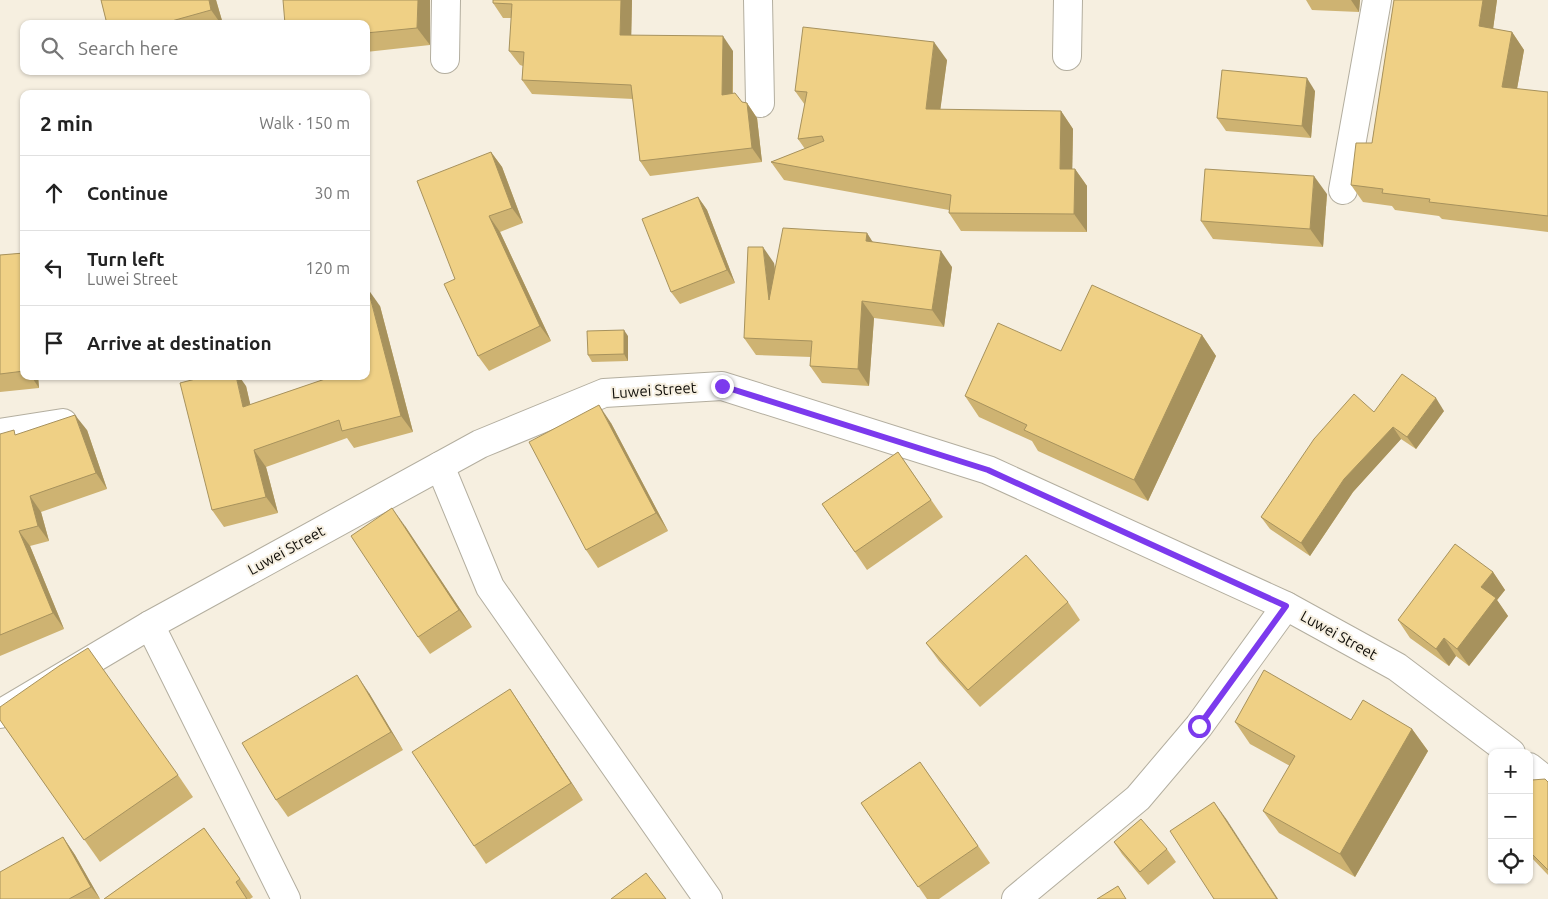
<!DOCTYPE html>
<html lang="en">
<head>
<meta charset="utf-8">
<style>
	body { margin:0; font-family:Ubuntu,sans-serif; background:#f6f6f6; color:#222 }
	.controls { position:absolute; right:15px; bottom:15px; display:grid; overflow:hidden; border-radius:10px; box-shadow:0 1px 4px #0004 }
	.controls button { width:45px; height:45px; display:grid; place-items:center; padding:0; border:0; border-bottom:1px solid #e0e0e0; background:#fff; color:#222; font:25px sans-serif }
	.stop { position:absolute; width:15px; height:15px; margin:-11px; border:4px solid #7c3aed; border-radius:50%; background:#fff }
	.stop.end { background:#7c3aed; border-color:#fff; box-shadow:0 1px 5px #0008 }
	.list { margin:0; padding:0; list-style:none }
	h2 { display:flex; justify-content:space-between; align-items:center; height:65px; margin:0; padding:0 20px; font-size:21px }
	h2 small { font-size:16px; font-weight:400; color:#767676 }
	.list li { display:grid; grid-template-columns:32px 1fr auto; gap:15px; align-items:center; box-sizing:border-box; height:75px; padding:0 20px; border-top:1px solid #e0e0e0 }
	.list b { display:block; font-size:19px; white-space:nowrap }
	.list p { margin:0; font-size:16px; white-space:nowrap; color:#767676 }
	.list em { font-size:16px; font-style:normal; color:#767676 }
	.icon { flex:none; width:28px; height:28px; fill:none; stroke:currentColor; stroke-width:2; stroke-linecap:round; stroke-linejoin:round }
	.map { position:relative; flex:none; width:1548px; height:899px; overflow:hidden }
	.search { position:absolute; background:#fff; box-shadow:0 1px 4px #0004; left:20px; top:20px; width:350px; height:55px; display:flex; align-items:center; gap:12px; box-sizing:border-box; padding:0 18px; border-radius:10px; color:#767676; font-size:19px }
	.panel { position:absolute; background:#fff; box-shadow:0 1px 4px #0004; left:20px; top:90px; width:350px; height:290px; border-radius:10px }
	.map>svg:first-child { display:block }
	.lines { fill:none; stroke-linecap:round; stroke-linejoin:round }
	.street-casing { stroke:#b3ae9f; stroke-width:30 }
	.street { stroke:#fff; stroke-width:28 }
	.wall { fill:#ceb372 }
	.shaded-wall { fill:#a7925d }
	.building { fill:#efd085; stroke:#a7925d }
	.route { stroke:#7c3aed; stroke-width:6 }
	.labels { text-anchor:middle; dominant-baseline:central; stroke-width:4; stroke-linejoin:round; paint-order:stroke }
	.street-label { font-size:15px; fill:#100e09; stroke:#f6efe0 }
</style>
</head>
<body>
<div class="map">
<svg width="1548" height="899" viewBox="0 0 1548 899">
	<rect width="100%" height="100%" fill="#f6efe0"/>
	<g class="lines">
		<!-- street casing -->
		<g class="street-casing">
			<g id="street">
				<polyline points="758,0 760,103"/>
				<polyline points="1067,56 1068,0"/>
				<polyline points="445,59 446,0"/>
				<polyline points="1343,190 1377,0"/>
				<polyline points="0,433 63,423"/>
				<polyline points="440,466 490,587 708,899"/>
				<polyline points="150,625 286,899"/>
				<polyline points="0,714 150,625 480,444 604,393 722,386 988,470 1286,606 1397,667 1511,753"/>
				<polyline points="1529,767 1548,782"/>
				<polyline points="1016,899 1138,798 1199,726 1286,606"/>
			</g>
		</g>
		<!-- street -->
		<use href="#street" class="street"/>
	</g>
	<!-- wall -->
	<g class="wall">
		<polygon points="101,0 216,0 223,24 107,24"/>
		<polygon points="283,0 430,0 430,45 366,52 366,24"/>
		<polygon points="493,0 632,0 631,35 733,51 733,94 742,102 747,103 757,118 762,162 650,176 640,161 633,99 532,94 522,80 523,66 520,65 509,51 512,18 503,18 493,3"/>
		<polygon points="1306,0 1360,0 1359,12 1312,10"/>
		<polygon points="1394,0 1497,0 1493,29 1512,32 1524,50 1517,89 1548,92 1548,232 1442,219 1439,216 1395,210 1392,206 1363,202 1351,185 1372,143"/>
		<polygon points="947,60 940,110 1061,111 1073,129 1072,169 1075,169 1087,186 1087,232 961,231 949,213 949,210 784,180 771,162 805,149 798,139 805,105 795,91"/>
		<polygon points="1315,91 1311,138 1226,131 1217,118"/>
		<polygon points="491,152 502,167 523,223 500,232 551,341 489,371 478,356 455,279"/>
		<polygon points="1327,194 1323,247 1213,239 1201,221"/>
		<polygon points="698,197 707,210 735,283 680,304 671,292"/>
		<polygon points="867,233 872,242 952,267 944,327 874,318 869,386 822,383 810,366 811,357 756,355 744,338 774,263 775,269"/>
		<polygon points="24,253 24,376 38,376 39,388 0,392 0,255"/>
		<polygon points="380,306 413,432 354,448 347,438 266,467 278,513 224,527 212,510 246,386 250,405 328,378"/>
		<polygon points="1202,335 1216,356 1148,501 1038,451 1032,441 979,417 965,396 1061,351"/>
		<polygon points="628,336 628,361 592,362 588,355"/>
		<polygon points="1444,411 1416,449 1401,439 1353,492 1310,556 1270,529 1261,517 1374,412"/>
		<polygon points="611,423 668,531 598,568 586,550"/>
		<polygon points="87,430 107,489 41,512 49,541 30,546 64,629 0,656 0,434 17,435"/>
		<polygon points="898,452 943,517 867,570 822,504"/>
		<polygon points="405,526 472,627 430,654 418,637"/>
		<polygon points="1493,572 1505,590 1497,600 1508,616 1469,666 1456,656 1449,666 1410,638 1398,620"/>
		<polygon points="1068,602 1080,620 980,707 939,661 926,643"/>
		<polygon points="510,689 583,800 486,864 474,846"/>
		<polygon points="369,693 403,750 288,817 276,800"/>
		<polygon points="0,720 178,775 193,797 100,862"/>
		<polygon points="1351,720 1412,729 1428,751 1355,877 1279,833 1263,811 1290,766 1250,744 1235,722"/>
		<polygon points="920,762 990,863 939,899 927,899 861,803"/>
		<polygon points="1548,782 1548,875 1529,855 1529,783"/>
		<polygon points="204,828 253,897 250,899 104,899"/>
		<polygon points="63,837 75,855 100,899 0,899"/>
		<polygon points="1114,842 1167,849 1176,862 1148,885 1122,854"/>
	</g>
	<!-- shaded-wall -->
	<g class="shaded-wall">
		<polygon points="209,0 216,0 223,24 221,24 211,10"/>
		<polygon points="418,0 430,0 430,45 417,28"/>
		<polygon points="621,0 632,0 631,50 620,35"/>
		<polygon points="1351,0 1360,0 1359,12"/>
		<polygon points="1483,0 1497,0 1491,44 1479,26"/>
		<polygon points="1512,32 1524,50 1514,105 1502,87"/>
		<polygon points="723,36 733,51 732,110 722,95"/>
		<polygon points="934,42 947,60 938,127 926,109"/>
		<polygon points="1307,78 1315,91 1311,138 1302,126"/>
		<polygon points="747,103 757,118 762,162 752,148"/>
		<polygon points="1061,111 1073,129 1072,186 1060,169"/>
		<polygon points="491,152 502,167 523,223 512,208"/>
		<polygon points="1075,169 1087,186 1087,232 1074,214"/>
		<polygon points="1314,176 1327,194 1323,247 1310,229"/>
		<polygon points="698,197 707,210 735,283 727,270"/>
		<polygon points="489,216 500,232 551,341 540,326"/>
		<polygon points="867,233 878,250 866,241"/>
		<polygon points="763,247 774,263 781,317 769,300"/>
		<polygon points="941,251 952,267 944,327 932,310"/>
		<polygon points="368,289 380,306 413,432 401,416"/>
		<polygon points="862,301 874,318 869,386 858,369"/>
		<polygon points="624,330 628,336 628,361 624,354"/>
		<polygon points="1202,335 1216,356 1148,501 1134,480"/>
		<polygon points="31,376 38,376 39,388"/>
		<polygon points="236,376 239,376 246,386 255,424 243,407"/>
		<polygon points="1436,398 1444,411 1416,449 1407,437"/>
		<polygon points="599,405 611,423 668,531 656,513"/>
		<polygon points="75,415 87,430 107,489 96,473"/>
		<polygon points="1393,427 1401,439 1353,492 1310,556 1301,543 1344,479"/>
		<polygon points="254,450 266,467 278,513 266,497"/>
		<polygon points="30,496 41,512 49,541 38,526"/>
		<polygon points="392,508 405,526 472,627 459,610"/>
		<polygon points="19,531 30,546 64,629 53,613"/>
		<polygon points="1493,572 1505,590 1497,600 1508,616 1469,666 1457,649 1481,587"/>
		<polygon points="1444,638 1456,656 1449,666 1436,649"/>
		<polygon points="357,675 369,693 403,750 391,732"/>
		<polygon points="510,689 522,707 583,800 571,783"/>
		<polygon points="1412,729 1428,751 1355,877 1340,854"/>
		<polygon points="1214,802 1227,820 1278,899 1277,899"/>
		<polygon points="63,837 75,855 100,899 91,887"/>
	</g>
	<!-- building -->
	<g class="building">
		<polygon points="101,0 209,0 211,10 161,24 107,24"/>
		<polygon points="283,0 418,0 417,28 366,33 366,24 285,24"/>
		<polygon points="493,0 621,0 620,35 723,36 722,95 735,93 742,102 747,103 752,148 640,161 631,85 522,80 524,52 509,51 512,4 493,3"/>
		<polygon points="1394,0 1483,0 1479,26 1512,32 1502,87 1548,92 1548,216 1429,202 1430,199 1382,193 1383,189 1351,185 1356,143 1372,143"/>
		<polygon points="803,27 934,42 926,109 1061,111 1060,169 1075,169 1074,214 949,213 951,195 771,162 824,141 822,136 798,139 807,92 795,91"/>
		<polygon points="1222,70 1307,78 1302,126 1217,118"/>
		<polygon points="491,152 512,208 489,216 540,326 478,356 444,284 455,279 417,181"/>
		<polygon points="1205,169 1314,176 1310,229 1201,221"/>
		<polygon points="698,197 727,270 671,292 642,219"/>
		<polygon points="783,228 867,233 866,241 941,251 932,310 862,301 858,369 810,366 812,341 744,338 748,247 763,247 769,300"/>
		<polygon points="24,253 24,371 0,374 0,255"/>
		<polygon points="1092,285 1202,335 1134,480 1024,430 1027,425 965,396 998,323 1061,351"/>
		<polygon points="366,289 368,289 401,416 342,431 339,420 254,450 266,497 212,510 180,383 207,376 236,376 243,407 328,378 327,376 366,376"/>
		<polygon points="624,330 624,354 588,355 587,331"/>
		<polygon points="1402,374 1436,398 1407,437 1393,427 1344,479 1301,543 1261,517 1314,439 1354,394 1374,412"/>
		<polygon points="599,405 656,513 586,550 529,442"/>
		<polygon points="75,415 96,473 30,496 38,526 19,531 53,613 0,635 0,434 14,430 15,435"/>
		<polygon points="898,452 931,500 855,552 822,504"/>
		<polygon points="392,508 459,610 418,637 351,536"/>
		<polygon points="1455,544 1493,572 1481,587 1496,598 1457,649 1444,638 1436,649 1398,620"/>
		<polygon points="1026,555 1068,602 968,690 926,643"/>
		<polygon points="88,648 178,775 84,840 0,720 0,707 59,666"/>
		<polygon points="1264,670 1351,720 1363,700 1412,729 1340,854 1263,811 1295,756 1235,722"/>
		<polygon points="357,675 391,732 276,800 242,743"/>
		<polygon points="510,689 571,783 474,846 412,752"/>
		<polygon points="920,762 978,846 918,887 861,803"/>
		<polygon points="1545,779 1548,782 1548,870 1529,851 1529,783 1532,780"/>
		<polygon points="1214,802 1277,899 1214,899 1170,831"/>
		<polygon points="1141,819 1167,849 1140,872 1114,842"/>
		<polygon points="204,828 240,879 236,882 247,899 104,899"/>
		<polygon points="63,837 91,887 69,899 0,899 0,872"/>
		<polygon points="646,873 666,899 611,899"/>
		<polygon points="1118,886 1126,899 1097,899"/>
	</g>
	<g class="lines">
		<!-- route -->
		<polyline class="route" points="722,386 988,470 1286,606 1199,726"/>
	</g>
	<g class="labels">
		<!-- street labels -->
		<g class="street-label">
			<text transform="translate(654 390) rotate(-4)">Luwei Street</text>
			<text transform="translate(286 550) rotate(-29)">Luwei Street</text>
			<text transform="translate(1339 635) rotate(29)">Luwei Street</text>
		</g>
	</g>
</svg>
<div class="controls">
<button>+</button>
<button>−</button>
<button><svg class="icon" aria-label="locate" viewBox="0 0 24 24"><circle cx="12" cy="12" r="6"/><path d="M12 2v4M12 18v4M2 12h4M18 12h4"/></svg></button>
</div>
<div class="stop" style="left:1199px;top:726px"></div>
<div class="stop end" style="left:722px;top:386px"></div>
<div class="search"><svg class="icon" aria-label="search" viewBox="0 0 24 24"><circle cx="10" cy="10" r="6"/><path d="M15 15l6 6"/></svg>Search here</div>
<section class="panel">
<h2>2 min<small>Walk · 150 m</small></h2>
<ul class="list">
<li><svg class="icon" aria-label="ahead" viewBox="0 0 24 24"><path d="M12 20V5M6 11l6-6 6 6"/></svg><div><b>Continue</b></div><em>30 m</em></li>
<li><svg class="icon" aria-label="left" viewBox="0 0 24 24"><path d="M17 20v-9H6M10 6l-5 5 5 5"/></svg><div><b>Turn left</b><p>Luwei Street</p></div><em>120 m</em></li>
<li><svg class="icon" aria-label="arrive" viewBox="0 0 24 24"><path d="M6 21V4h12l-3 4 3 4H6"/></svg><div><b>Arrive at destination</b></div></li>
</ul>
</section>
</div>
</body>
</html>
